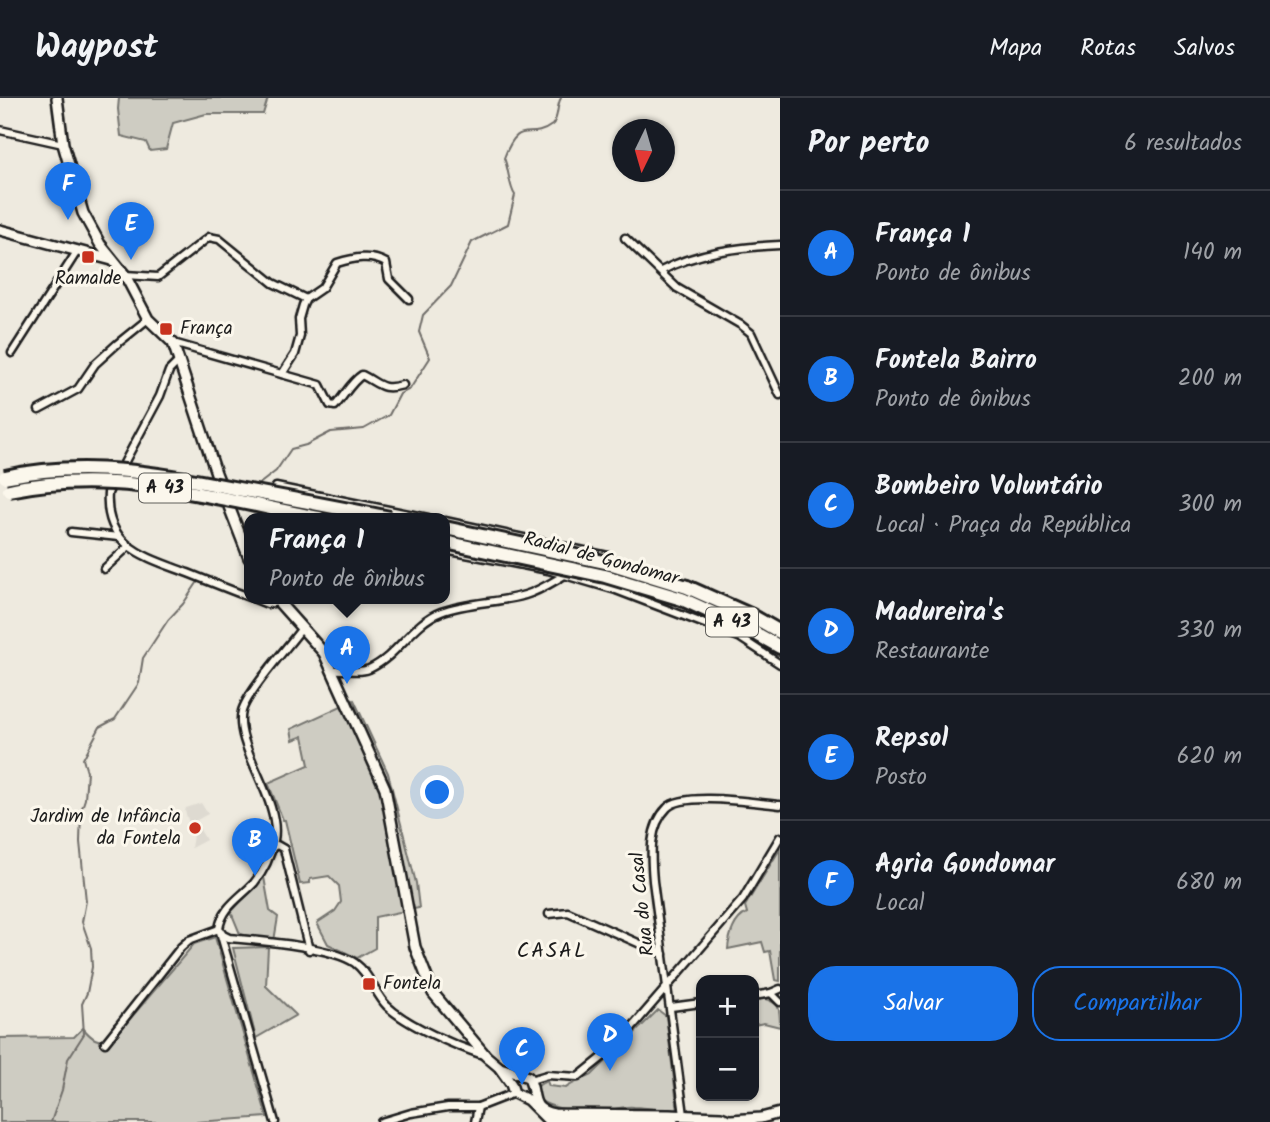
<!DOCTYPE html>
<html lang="pt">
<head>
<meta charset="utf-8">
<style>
	body { margin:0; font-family:Kalam,sans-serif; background:#20242c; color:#f1f3f6 }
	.controls { position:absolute; right:21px; bottom:21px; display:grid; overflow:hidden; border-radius:14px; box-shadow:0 2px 5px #0004 }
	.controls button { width:63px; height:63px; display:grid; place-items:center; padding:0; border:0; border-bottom:2px solid #363941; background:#171b24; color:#f1f3f6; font:35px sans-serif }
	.compass { position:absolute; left:612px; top:21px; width:63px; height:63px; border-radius:50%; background:#171b24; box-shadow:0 2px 5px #0004; rotate:185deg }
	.you { position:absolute; left:438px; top:695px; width:24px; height:24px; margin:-18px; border:5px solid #fff; border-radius:50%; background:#1a73e8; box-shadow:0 0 0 10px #1a73e833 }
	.badge { display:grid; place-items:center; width:46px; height:46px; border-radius:50%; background:#1a73e8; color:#fff; font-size:23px; font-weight:700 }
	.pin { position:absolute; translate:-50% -58px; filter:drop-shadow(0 2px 4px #0008) }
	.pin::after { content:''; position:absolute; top:37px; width:24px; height:21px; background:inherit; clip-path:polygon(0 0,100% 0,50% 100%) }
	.popup { position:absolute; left:244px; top:415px; width:206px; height:91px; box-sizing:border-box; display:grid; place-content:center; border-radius:14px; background:#171b24; filter:drop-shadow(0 2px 5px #0005); font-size:23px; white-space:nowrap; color:#9ea1a6 }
	.popup b { font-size:26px; color:#f1f3f6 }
	.popup::after { content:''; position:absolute; left:50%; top:100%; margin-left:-14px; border:14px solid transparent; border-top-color:#171b24 }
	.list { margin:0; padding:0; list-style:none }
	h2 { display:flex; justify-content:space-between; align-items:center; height:91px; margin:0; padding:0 28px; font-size:30px }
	h2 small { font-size:23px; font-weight:400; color:#9ea1a6 }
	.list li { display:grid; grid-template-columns:46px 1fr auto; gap:21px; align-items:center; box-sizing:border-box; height:126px; padding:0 28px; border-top:2px solid #363941 }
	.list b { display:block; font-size:26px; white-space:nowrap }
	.list p { margin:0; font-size:23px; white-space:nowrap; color:#9ea1a6 }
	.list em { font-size:23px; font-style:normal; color:#9ea1a6 }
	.actions { display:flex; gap:14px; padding:21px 28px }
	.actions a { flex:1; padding:16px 0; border:2px solid #1a73e8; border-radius:28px; text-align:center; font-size:24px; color:#1a73e8 }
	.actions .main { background:#1a73e8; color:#fff }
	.map { position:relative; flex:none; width:780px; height:1024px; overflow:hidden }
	header { display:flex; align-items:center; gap:42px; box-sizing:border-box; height:98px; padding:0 35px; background:#171b24; border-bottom:2px solid #363941 }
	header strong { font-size:33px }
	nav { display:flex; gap:38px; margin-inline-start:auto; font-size:24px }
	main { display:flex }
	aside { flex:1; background:#171b24 }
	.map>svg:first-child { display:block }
	.built { fill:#dedad1 }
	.green { fill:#ceccc2; stroke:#75746f; stroke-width:2 }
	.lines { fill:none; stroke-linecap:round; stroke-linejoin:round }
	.stream { stroke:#6f6d69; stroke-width:2 }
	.street-casing { stroke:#1c1c1c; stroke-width:11 }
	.secondary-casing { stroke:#1c1c1c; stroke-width:14 }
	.highway-casing { stroke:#1c1c1c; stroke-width:18 }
	.street { stroke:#fbf7ec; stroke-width:6 }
	.secondary { stroke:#fbf7ec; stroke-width:9 }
	.highway { stroke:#fbf7ec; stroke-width:12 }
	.highway-bridge-casing { stroke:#1c1c1c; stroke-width:18; stroke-linecap:butt }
	.highway-bridge { stroke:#fbf7ec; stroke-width:12 }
	.poi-dot { fill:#c8321e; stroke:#fbf7ec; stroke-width:2.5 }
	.labels { text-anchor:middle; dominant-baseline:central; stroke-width:6; stroke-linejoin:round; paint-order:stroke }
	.shield { fill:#fbf7ec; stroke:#5f5e5a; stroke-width:2 }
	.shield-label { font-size:18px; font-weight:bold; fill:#1c1c1c }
	.poi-label { font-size:19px; fill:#1c1c1c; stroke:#fbf7ec; text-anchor:start }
	.street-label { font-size:19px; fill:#1c1c1c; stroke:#fbf7ec }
	.neighbourhood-label { font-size:21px; letter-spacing:2px; fill:#1c1c1c; stroke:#fbf7ec }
</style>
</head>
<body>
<header>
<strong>Waypost</strong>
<nav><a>Mapa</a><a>Rotas</a><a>Salvos</a></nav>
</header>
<main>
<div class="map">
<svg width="780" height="1024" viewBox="0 0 780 1024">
	<rect width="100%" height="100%" fill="#eeeadf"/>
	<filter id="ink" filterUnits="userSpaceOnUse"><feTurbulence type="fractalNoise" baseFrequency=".0143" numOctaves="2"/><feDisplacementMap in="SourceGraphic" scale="14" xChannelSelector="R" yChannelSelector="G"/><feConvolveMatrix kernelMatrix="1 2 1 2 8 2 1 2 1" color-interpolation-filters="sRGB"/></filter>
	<g filter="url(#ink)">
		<!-- built -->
		<polygon class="built" points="201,705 208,716 195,723 206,742 191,750 193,737 185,713 186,710"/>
		<!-- green -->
		<g class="green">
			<polygon points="119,0 268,0 263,16 206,16 173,25 166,51 150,53 146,44 121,38 118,11"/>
			<polygon points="354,602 388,675 416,785 419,810 375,819 375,850 357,860 328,846 317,825 335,813 341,804 339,788 329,778 310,781 310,785 300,786 285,722 283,722 268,685 309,667 303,638 293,642 291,631"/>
			<path d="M780,751V883L775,882L770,853L765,854L762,844L728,851C729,838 734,821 747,815L745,808Z"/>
			<polygon points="264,779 270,813 278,819 274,843 240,836 231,814"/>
			<path d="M215,839L267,1019L197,1024H0V940L74,939L83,930C92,941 98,945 112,942L194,846Z"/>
			<polygon points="268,849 266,888 296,917 256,940 233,850"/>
			<path d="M762,900C780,905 780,908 780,929L764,925L754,927V901Z"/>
			<path d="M658,912L666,918L678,1013C663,1012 649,1010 634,1009C623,1008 616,1011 607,1013C593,1015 537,1013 536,994C536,987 542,985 547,983L549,988L566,990C570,986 584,981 592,977Z"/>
		</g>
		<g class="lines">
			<!-- stream -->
			<g class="stream">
				<path d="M258,387L276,373L291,351L306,347L331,334L364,331L389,317L400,296L410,291L430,260L419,234L423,217L451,188L472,144L508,126L515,97C509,89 509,71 504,60C520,18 528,45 552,27C559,21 556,8 561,0"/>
				<polyline points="51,1024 62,992 68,961 84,936 82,906 87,895 92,869 91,850 82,824 86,803 80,744 81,713 85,701 87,674 83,661 100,629 115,621 139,585 143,560 168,522 183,506 197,485"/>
			</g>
			<!-- street casing -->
			<g class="street-casing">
				<g id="street">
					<polyline points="0,32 63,46"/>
					<polyline points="625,140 677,190 741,227 751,235 780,297"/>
					<path d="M661,173C696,154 740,149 780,147"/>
					<polyline points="125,177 158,179 209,139 219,141 273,185 306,201"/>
					<path d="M173,245L320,287L330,307L335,308C344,298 351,284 362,277C380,286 381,293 403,287"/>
					<polyline points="12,255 78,152"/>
					<path d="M179,263L169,273L160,298L108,395C104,449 146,459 188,475C208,483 228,491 249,499"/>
					<path d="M282,276L295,256L300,238L299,221L303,207L306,201L322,190L337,165C353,160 371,156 386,165L389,181L409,201"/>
					<polyline points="39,312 78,291 95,266 117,246 148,221"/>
					<polyline points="274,420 262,416 276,389 428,420"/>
					<polyline points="445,423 608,458 607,464"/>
					<polyline points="71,434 119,439"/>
					<polyline points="445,452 548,472 616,492 739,539 780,566"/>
					<polyline points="104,471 129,448"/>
					<polyline points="252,500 267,506 278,504"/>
					<path d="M332,572C345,570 357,576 369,571C398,558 412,525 441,514C468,504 497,505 525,497C539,493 551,485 563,478"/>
					<polyline points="273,749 277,747 284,751 309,852"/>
					<polyline points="549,816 568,814 663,856"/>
					<path d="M219,831C222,809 240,800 254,785C264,773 271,757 274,742C282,702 233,648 242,613C248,593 287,550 302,530"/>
					<path d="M219,831L223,837L229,840C260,843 330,848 355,865C370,876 375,896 387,908C408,928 456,948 483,957"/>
					<polyline points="220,834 275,1024"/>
					<polyline points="771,895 780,904"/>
					<polyline points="754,898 771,895 780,891"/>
					<polyline points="671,909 701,905"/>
					<polyline points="105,945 181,849 189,842 219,831"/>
					<polyline points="530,982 547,977 578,979 614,950 743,801 780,739"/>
					<path d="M684,1017L653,783C651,759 648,729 667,710C683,693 756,705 780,707"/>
					<polyline points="381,1024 411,1015 448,1009 478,1009 514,995"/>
					<polyline points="475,1024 478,1009"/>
				</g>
			</g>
			<!-- secondary casing -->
			<g class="secondary-casing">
				<g id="secondary">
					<polyline points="57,0 63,46 83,115 100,146 125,177 148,221 173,245 216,375 249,460"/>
					<polyline points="0,132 112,162"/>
					<polyline points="275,500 324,555 385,690 415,849 433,895 486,958 499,969 511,986 514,995 528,1002 548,1022 673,1024"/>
					<path d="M500,970L528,979C538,995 527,1011 554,1016L669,1017L721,1019L734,1024"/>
					<polyline points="731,1022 761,1020 780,1015"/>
				</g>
			</g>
			<!-- highway casing -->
			<g class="highway-casing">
				<g id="highway">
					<polyline points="687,489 752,518 780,534"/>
					<polyline points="682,501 746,530 780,549"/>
				</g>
			</g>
			<!-- street -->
			<use href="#street" class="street"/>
			<!-- secondary -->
			<use href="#secondary" class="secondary"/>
			<!-- highway -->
			<use href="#highway" class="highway"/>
			<!-- highway-bridge casing -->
			<g class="highway-bridge-casing">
				<g id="highway-bridge">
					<path d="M5,379C84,362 159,375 238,391C288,400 339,410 390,420"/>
					<path d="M9,392C113,370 216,400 319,420"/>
					<polyline points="445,430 609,465 687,489"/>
					<polyline points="445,444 605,478 682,501"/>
				</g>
			</g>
			<!-- highway-bridge -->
			<use href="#highway-bridge" class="highway-bridge"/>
		</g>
	</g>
	<!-- markers -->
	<g class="poi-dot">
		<rect x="81" y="152" width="14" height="14" rx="3.5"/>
		<rect x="159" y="224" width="14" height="14" rx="3.5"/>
		<circle cx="195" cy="730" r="7"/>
		<rect x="362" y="879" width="14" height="14" rx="3.5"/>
	</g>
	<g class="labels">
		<!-- shield labels -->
		<g class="shield">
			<rect x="139" y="375.5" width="52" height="29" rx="5"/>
			<rect x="706" y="509.5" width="52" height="29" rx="5"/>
		</g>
		<g class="shield-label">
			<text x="165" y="390">A 43</text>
			<text x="732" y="524">A 43</text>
		</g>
		<!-- poi labels -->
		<g class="poi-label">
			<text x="88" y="181" text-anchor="middle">Ramalde</text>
			<text x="180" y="231">França</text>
			<text x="181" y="719" text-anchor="end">Jardim de Infância<tspan x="181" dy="22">da Fontela</tspan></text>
			<text x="383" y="886">Fontela</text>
		</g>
		<!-- street labels -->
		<g class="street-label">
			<text transform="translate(601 461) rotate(15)">Radial de Gondomar</text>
			<text transform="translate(643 806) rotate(-96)">Rua do Casal</text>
		</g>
		<!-- neighbourhood labels -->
		<g class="neighbourhood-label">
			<text x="552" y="853">CASAL</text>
		</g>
	</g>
</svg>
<div class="controls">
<button>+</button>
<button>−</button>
</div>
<svg class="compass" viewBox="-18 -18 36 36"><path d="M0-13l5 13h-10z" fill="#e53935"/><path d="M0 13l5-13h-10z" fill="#9ea1a6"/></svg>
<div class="you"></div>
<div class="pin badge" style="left:347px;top:586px">A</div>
<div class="popup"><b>França 1</b>Ponto de ônibus</div>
<div class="pin badge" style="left:255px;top:778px">B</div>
<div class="pin badge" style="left:522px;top:987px">C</div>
<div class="pin badge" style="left:610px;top:973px">D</div>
<div class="pin badge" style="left:131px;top:162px">E</div>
<div class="pin badge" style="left:68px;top:122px">F</div>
</div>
<aside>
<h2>Por perto<small>6 resultados</small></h2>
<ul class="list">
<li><span class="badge">A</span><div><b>França 1</b><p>Ponto de ônibus</p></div><em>140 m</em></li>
<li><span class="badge">B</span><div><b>Fontela Bairro</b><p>Ponto de ônibus</p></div><em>200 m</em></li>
<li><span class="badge">C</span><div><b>Bombeiro Voluntário</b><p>Local · Praça da República</p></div><em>300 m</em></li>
<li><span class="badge">D</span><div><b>Madureira's</b><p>Restaurante</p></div><em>330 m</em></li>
<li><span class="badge">E</span><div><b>Repsol</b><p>Posto</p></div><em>620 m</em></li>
<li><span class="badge">F</span><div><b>Agria Gondomar</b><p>Local</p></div><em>680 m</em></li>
</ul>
<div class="actions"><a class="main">Salvar</a><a>Compartilhar</a></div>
</aside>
</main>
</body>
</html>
